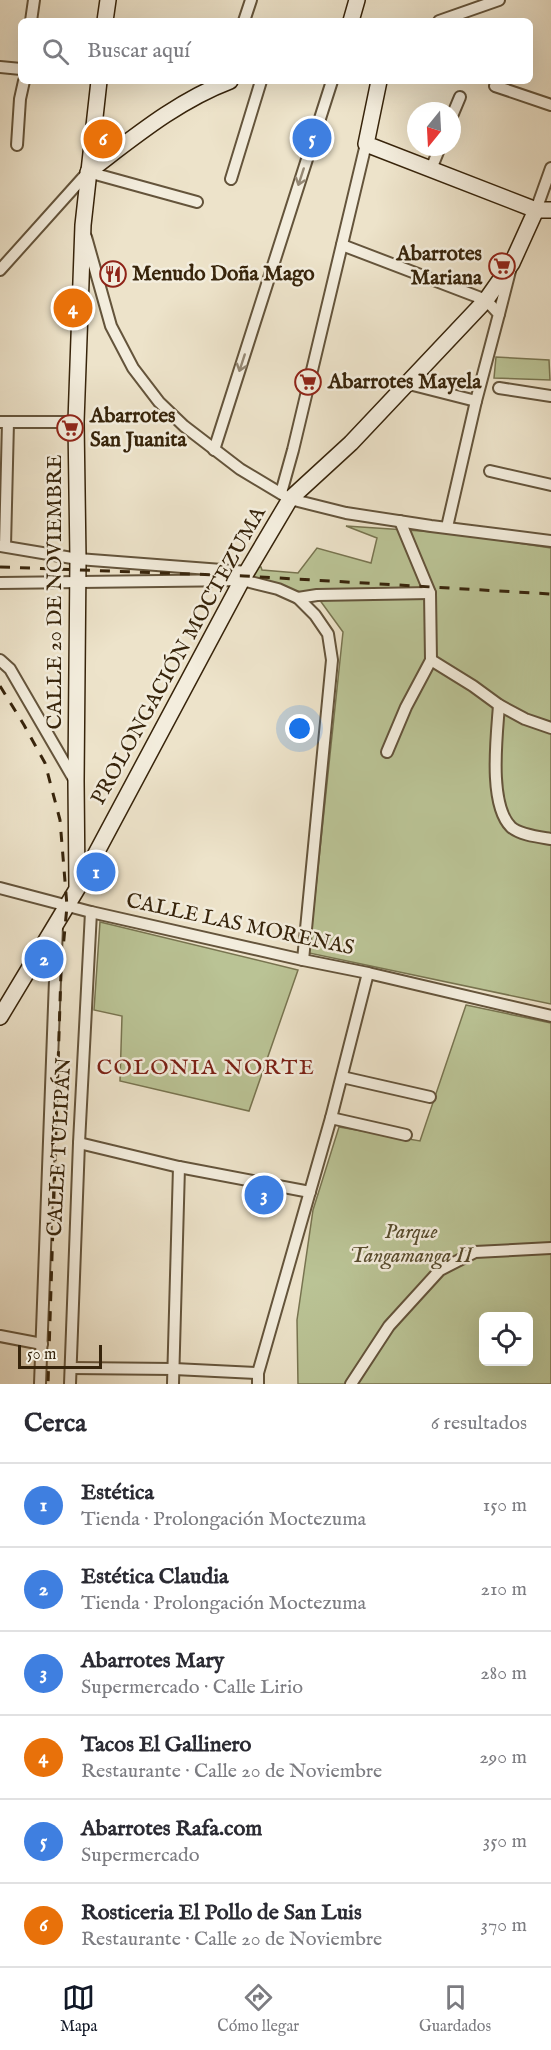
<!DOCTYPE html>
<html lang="es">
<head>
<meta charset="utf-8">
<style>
	body { margin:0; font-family:"IM FELL English",serif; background:#f2f2f3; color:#2b2b33 }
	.controls { position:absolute; right:18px; bottom:18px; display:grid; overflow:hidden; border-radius:9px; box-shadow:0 6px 24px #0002 }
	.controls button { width:54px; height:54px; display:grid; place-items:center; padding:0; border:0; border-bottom:2px solid #e1e1e2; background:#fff; color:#2b2b33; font:30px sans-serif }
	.compass { position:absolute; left:407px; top:102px; width:54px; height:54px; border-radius:50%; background:#fff; box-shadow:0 6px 24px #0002; rotate:198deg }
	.scale { position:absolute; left:18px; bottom:15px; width:84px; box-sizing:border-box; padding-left:6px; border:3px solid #37240b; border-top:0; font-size:16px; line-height:21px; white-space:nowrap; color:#37240b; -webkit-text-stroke:4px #f3eddd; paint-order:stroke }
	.you { position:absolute; left:300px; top:729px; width:21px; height:21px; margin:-15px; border:4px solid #fff; border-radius:50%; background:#1a73e8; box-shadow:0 0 0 9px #1a73e833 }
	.badge { display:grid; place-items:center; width:39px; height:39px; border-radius:50%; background:#111827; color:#fff; font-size:20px; font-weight:700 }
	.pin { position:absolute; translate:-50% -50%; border:3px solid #fff; box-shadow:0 2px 6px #0006 }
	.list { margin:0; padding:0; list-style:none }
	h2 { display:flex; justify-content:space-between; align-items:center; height:78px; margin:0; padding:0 24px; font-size:26px }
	h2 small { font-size:20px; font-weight:400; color:#7c7c81 }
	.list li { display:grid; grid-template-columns:39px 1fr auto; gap:18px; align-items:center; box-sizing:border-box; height:84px; padding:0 24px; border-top:2px solid #e1e1e2 }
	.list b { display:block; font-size:22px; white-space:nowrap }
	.list p { margin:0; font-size:20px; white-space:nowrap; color:#7c7c81 }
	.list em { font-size:20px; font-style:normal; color:#7c7c81 }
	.icon { flex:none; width:33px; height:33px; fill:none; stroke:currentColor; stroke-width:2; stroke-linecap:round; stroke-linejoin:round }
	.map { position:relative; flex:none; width:551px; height:1384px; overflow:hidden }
	.search { position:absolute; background:#fff; box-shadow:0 6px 24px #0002; left:18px; right:18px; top:18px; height:66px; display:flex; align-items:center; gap:15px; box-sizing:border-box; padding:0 21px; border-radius:9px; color:#7c7c81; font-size:22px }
	.sheet { height:582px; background:#fff }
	nav { display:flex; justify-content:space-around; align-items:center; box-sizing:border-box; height:84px; border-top:2px solid #e1e1e2; background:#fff; font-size:16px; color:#7c7c81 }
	nav a { display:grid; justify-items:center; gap:3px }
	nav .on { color:#111827 }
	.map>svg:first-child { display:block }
	.green { fill:#bac395; stroke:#787450; stroke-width:1.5; fill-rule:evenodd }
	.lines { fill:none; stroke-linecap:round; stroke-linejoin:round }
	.street-casing { stroke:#64543b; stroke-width:14 }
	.secondary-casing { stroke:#37240b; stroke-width:18 }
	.street { stroke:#f3eddd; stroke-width:10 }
	.secondary { stroke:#f3eddd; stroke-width:15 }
	.rail { stroke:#37240b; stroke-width:3; stroke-dasharray:10 10; stroke-linecap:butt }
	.oneway { stroke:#958874 }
	.labels { text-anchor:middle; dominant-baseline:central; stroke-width:5; stroke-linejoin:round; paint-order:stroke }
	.poi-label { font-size:21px; font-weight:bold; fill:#37240b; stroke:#f3eddd; text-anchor:start }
	.street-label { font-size:21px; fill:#37240b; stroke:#f3eddd }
	.park-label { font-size:21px; font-style:italic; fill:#584c2e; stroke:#f3eddd }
	.neighbourhood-label { font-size:22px; letter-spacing:1.5px; fill:#7a1f14; stroke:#f3eddd }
</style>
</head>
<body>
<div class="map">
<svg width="551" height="1384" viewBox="0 0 551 1384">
	<rect width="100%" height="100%" fill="#ede3ca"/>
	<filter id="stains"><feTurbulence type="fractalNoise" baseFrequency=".00333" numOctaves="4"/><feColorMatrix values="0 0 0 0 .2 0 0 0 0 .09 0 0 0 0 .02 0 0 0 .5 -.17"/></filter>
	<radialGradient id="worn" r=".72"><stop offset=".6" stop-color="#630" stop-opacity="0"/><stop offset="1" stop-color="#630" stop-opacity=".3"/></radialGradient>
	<!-- green -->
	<g class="green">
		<polygon points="496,357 549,360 550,380 494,378"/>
		<polygon points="346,526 451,533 551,548 551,1004 309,953 343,632 319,599 248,580 252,567 261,567 262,570 298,573 317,548 371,563 377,538"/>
		<polygon points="100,922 298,970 249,1111 120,1081 122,1016 94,1010"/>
		<path d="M466,1005L551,1023V1384H298L297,1320L313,1210L339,1127L420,1141ZM484,1316H528V1362H484Z"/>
	</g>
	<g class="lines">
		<!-- street casing -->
		<g class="street-casing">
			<g id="street">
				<polyline points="31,21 34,0"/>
				<polyline points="244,21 251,0"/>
				<polyline points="439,21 499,0"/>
				<polyline points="0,67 21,69"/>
				<polyline points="495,86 551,105"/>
				<polyline points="452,116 460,97"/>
				<polyline points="17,145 20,99 24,81"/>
				<polyline points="431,169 440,147"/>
				<polyline points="231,179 261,81"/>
				<polyline points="536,210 551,168"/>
				<polyline points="86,237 111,326 133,368 159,402 184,426 240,469 290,499 346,513 431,526 551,541"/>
				<polyline points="342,245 486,300 499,314 476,401 447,527"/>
				<polyline points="0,270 88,172 197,202"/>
				<polyline points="499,314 510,271"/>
				<polyline points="409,384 476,401"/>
				<polyline points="499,388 551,396"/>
				<polyline points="0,422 76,422"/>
				<polyline points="214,450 332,81"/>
				<polyline points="490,471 551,485"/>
				<polyline points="281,493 293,450 366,144"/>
				<polyline points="0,546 78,559 248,572"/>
				<polyline points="5,546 8,422"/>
				<polyline points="0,583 242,580 278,589 298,598 315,615 328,634 332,660 303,960"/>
				<polyline points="298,598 317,595 430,593"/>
				<polyline points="0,660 10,669 75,781"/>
				<polyline points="431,660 473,686 499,705 525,719 551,728"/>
				<path d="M499,705C497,735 488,804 511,827C520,835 539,837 551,839"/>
				<polyline points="387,752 406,707 431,660 430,593 400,521"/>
				<polyline points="0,888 91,912 303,960 368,973 551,1016"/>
				<polyline points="342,1077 430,1097"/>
				<polyline points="331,1118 406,1135"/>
				<polyline points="79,1143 179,1167 310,1192"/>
				<polyline points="0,1336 42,1344"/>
				<polyline points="71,1368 174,1369 258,1373"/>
				<polyline points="40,1384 57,926"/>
				<polyline points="70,1384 79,1143 91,912"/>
				<polyline points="173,1384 179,1167"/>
				<polyline points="258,1384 258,1373 331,1118 368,973"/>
				<polyline points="351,1384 389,1326 440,1270 475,1252 551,1248"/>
			</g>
		</g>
		<!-- secondary casing -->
		<g class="secondary-casing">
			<g id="secondary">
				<polyline points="105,21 108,0"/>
				<polyline points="351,21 357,0"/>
				<polyline points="379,81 366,144 536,210 551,210"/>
				<path d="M88,172C133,138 177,101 230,81"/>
				<polyline points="77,886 76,781 78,559 76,422 83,225 99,81"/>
				<polyline points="0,1017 77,889 242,580 290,499 351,443 486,300 512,263 536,210"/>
			</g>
		</g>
		<!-- street -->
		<use href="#street" class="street"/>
		<!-- secondary -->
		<use href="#secondary" class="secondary"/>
		<!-- rail -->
		<g class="rail">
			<polyline points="0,567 244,576 551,594"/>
			<polyline points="0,686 24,725 45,763 60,820 67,906 61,971 48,1384"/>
		</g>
	</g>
	<!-- one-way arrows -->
	<defs><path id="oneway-shaft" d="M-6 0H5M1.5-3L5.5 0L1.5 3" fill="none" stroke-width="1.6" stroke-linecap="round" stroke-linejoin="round" transform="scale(1.5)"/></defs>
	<g class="oneway">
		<use href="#oneway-shaft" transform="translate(301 177) rotate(108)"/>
		<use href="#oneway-shaft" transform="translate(242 363) rotate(108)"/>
	</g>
	<!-- icons -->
	<defs>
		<g id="supermarket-ring" transform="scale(1.35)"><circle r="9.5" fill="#f3eddd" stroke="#8f2418" stroke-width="1.5"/><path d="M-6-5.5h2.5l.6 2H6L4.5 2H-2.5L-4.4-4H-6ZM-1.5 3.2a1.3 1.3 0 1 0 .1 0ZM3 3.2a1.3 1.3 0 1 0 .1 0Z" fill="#8f2418"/></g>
		<g id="restaurant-ring" transform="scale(1.35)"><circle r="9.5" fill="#f3eddd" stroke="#8f2418" stroke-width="1.5"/><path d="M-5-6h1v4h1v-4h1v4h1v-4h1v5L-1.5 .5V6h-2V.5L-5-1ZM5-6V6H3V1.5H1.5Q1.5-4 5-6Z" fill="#8f2418"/></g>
	</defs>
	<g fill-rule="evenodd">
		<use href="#supermarket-ring" x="502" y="266"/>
		<use href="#restaurant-ring" x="113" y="274"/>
		<use href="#supermarket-ring" x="308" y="382"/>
		<use href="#supermarket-ring" x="70" y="428"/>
	</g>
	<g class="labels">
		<!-- poi labels -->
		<g class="poi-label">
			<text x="482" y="254" text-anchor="end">Abarrotes<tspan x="482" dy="24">Mariana</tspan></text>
			<text x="132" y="274">Menudo Doña Mago</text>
			<text x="328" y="382">Abarrotes Mayela</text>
			<text x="90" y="416">Abarrotes<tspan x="90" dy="24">San Juanita</tspan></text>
		</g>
		<!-- street labels -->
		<g class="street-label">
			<text transform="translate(55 592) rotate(-90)">CALLE 20 DE NOVIEMBRE</text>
			<text transform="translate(179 656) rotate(-61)">PROLONGACIÓN MOCTEZUMA</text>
			<text transform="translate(240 925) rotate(12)">CALLE LAS MORENAS</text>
			<text transform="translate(60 1147) rotate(-87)">CALLE TULIPÁN</text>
		</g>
		<!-- park labels -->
		<g class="park-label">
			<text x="411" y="1232">Parque<tspan x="411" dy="24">Tangamanga II</tspan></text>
		</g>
		<!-- neighbourhood labels -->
		<g class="neighbourhood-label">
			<text x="206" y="1068">COLONIA NORTE</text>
		</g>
	</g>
	<rect width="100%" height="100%" filter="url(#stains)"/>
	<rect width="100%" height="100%" fill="url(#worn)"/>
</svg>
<div class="controls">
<button><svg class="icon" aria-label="locate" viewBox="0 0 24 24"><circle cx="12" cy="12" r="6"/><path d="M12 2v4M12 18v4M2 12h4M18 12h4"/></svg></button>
</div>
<svg class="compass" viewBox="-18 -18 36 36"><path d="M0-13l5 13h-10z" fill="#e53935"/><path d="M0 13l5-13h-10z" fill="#7c7c81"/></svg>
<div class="scale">50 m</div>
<div class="you"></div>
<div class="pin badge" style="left:96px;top:872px;background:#3f7fe0">1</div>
<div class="pin badge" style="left:44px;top:959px;background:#3f7fe0">2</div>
<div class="pin badge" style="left:264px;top:1195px;background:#3f7fe0">3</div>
<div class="pin badge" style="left:73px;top:308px;background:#e8710a">4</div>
<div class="pin badge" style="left:312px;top:138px;background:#3f7fe0">5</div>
<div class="pin badge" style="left:103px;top:139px;background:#e8710a">6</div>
<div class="search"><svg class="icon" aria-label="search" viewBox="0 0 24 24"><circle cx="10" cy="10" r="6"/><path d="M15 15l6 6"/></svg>Buscar aquí</div>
</div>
<section class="sheet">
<h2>Cerca<small>6 resultados</small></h2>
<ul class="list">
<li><span class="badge" style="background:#3f7fe0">1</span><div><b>Estética</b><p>Tienda · Prolongación Moctezuma</p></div><em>150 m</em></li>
<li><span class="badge" style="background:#3f7fe0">2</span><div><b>Estética Claudia</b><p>Tienda · Prolongación Moctezuma</p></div><em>210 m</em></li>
<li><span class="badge" style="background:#3f7fe0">3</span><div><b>Abarrotes Mary</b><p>Supermercado · Calle Lirio</p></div><em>280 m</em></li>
<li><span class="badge" style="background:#e8710a">4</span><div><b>Tacos El Gallinero</b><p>Restaurante · Calle 20 de Noviembre</p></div><em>290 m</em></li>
<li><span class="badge" style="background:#3f7fe0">5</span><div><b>Abarrotes Rafa.com</b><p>Supermercado</p></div><em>350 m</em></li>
<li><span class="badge" style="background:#e8710a">6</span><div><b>Rosticeria El Pollo de San Luis</b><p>Restaurante · Calle 20 de Noviembre</p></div><em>370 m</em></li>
</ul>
</section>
<nav>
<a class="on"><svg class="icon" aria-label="map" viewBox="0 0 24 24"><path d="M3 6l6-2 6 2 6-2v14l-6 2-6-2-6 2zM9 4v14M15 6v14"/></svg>Mapa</a>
<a><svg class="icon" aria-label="directions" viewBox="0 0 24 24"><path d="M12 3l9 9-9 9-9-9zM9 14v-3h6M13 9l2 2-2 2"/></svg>Cómo llegar</a>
<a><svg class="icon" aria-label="saved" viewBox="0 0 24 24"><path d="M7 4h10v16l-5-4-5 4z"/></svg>Guardados</a>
</nav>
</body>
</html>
